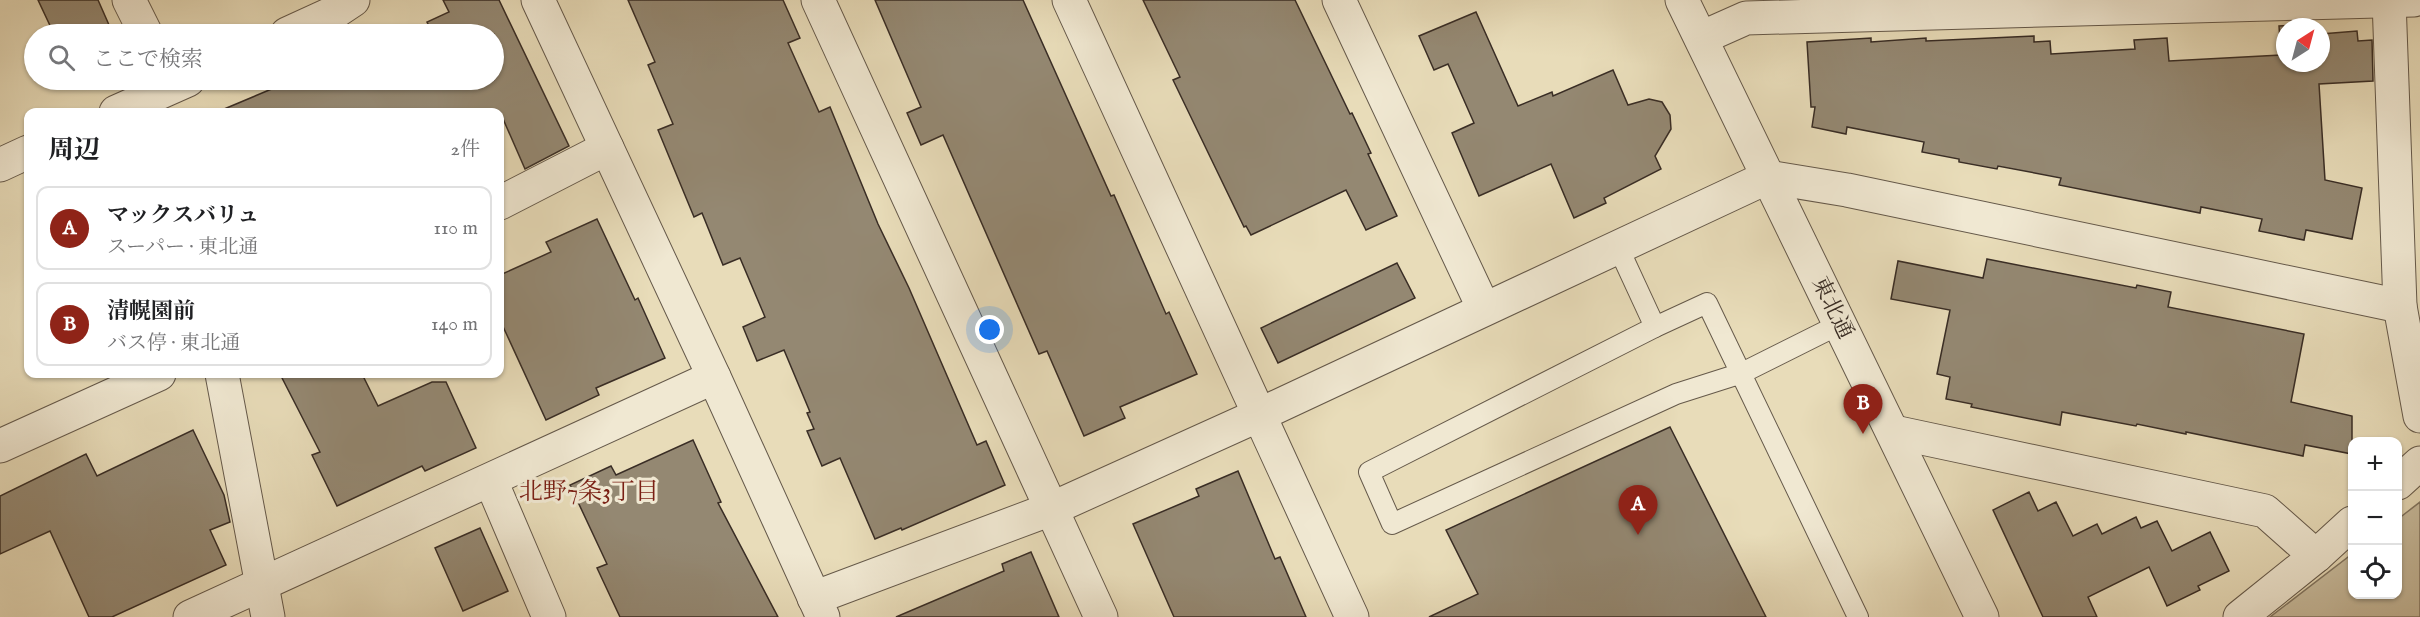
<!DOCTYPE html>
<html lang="ja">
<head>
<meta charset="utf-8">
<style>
	body { margin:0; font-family:"IM FELL English","Noto Serif JP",serif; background:#f2f2f2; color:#202124 }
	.controls { position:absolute; right:18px; bottom:18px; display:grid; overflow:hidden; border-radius:12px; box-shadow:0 2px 4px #0004 }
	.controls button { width:54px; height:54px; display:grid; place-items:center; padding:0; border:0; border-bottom:2px solid #e0e0e0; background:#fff; color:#202124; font:30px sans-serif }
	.compass { position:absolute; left:2276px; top:18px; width:54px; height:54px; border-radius:50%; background:#fff; box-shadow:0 2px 4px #0004; rotate:36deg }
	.you { position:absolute; left:990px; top:330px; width:21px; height:21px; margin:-15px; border:4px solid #fff; border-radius:50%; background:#1a73e8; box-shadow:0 0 0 9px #1a73e833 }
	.badge { display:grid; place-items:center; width:39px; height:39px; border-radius:50%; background:#8f2418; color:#fff; font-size:20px; font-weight:700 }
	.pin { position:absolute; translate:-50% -50px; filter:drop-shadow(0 2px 3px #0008) }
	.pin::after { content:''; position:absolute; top:32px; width:21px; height:18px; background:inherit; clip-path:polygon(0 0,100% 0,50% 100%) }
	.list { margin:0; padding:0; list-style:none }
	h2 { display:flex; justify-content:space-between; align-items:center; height:78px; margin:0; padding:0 24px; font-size:26px }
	h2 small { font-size:20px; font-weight:400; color:#757577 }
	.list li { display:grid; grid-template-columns:39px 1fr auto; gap:18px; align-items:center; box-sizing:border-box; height:84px; margin:0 12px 12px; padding:0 12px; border:2px solid #e0e0e0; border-radius:12px }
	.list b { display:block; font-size:22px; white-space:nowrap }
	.list p { margin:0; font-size:20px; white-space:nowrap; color:#757577 }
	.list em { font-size:20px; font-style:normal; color:#757577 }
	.icon { flex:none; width:33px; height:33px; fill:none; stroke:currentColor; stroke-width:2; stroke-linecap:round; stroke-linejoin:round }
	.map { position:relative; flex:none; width:2420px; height:617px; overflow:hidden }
	.search { position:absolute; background:#fff; box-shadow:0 2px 4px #0004; left:24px; top:24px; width:480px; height:66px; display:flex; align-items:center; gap:15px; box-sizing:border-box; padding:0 21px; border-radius:33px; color:#757577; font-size:22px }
	.panel { position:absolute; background:#fff; box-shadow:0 2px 4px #0004; left:24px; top:108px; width:480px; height:270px; border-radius:12px }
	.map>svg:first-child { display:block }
	.green { fill:#cabea0; stroke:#827662; stroke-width:1.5 }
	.building { fill:#948872; stroke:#392d25; stroke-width:1.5 }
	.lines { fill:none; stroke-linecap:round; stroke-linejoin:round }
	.service-casing { stroke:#65594a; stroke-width:22 }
	.minor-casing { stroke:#65594a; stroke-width:35 }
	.tertiary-casing { stroke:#65594a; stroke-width:35 }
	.service { stroke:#f0e8d2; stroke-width:20 }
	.minor { stroke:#f0e8d2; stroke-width:33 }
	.tertiary { stroke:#f0e8d2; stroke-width:33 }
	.labels { text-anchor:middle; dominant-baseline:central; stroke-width:6; stroke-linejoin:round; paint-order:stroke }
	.street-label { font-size:22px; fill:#392d25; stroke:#f0e8d2 }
	.neighbourhood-label { font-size:24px; fill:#7a1f14; stroke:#f0e8d2 }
</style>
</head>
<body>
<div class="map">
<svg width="2420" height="617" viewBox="0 0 2420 617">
	<rect width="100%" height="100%" fill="#e8dcb9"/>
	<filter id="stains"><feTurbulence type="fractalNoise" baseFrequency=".00333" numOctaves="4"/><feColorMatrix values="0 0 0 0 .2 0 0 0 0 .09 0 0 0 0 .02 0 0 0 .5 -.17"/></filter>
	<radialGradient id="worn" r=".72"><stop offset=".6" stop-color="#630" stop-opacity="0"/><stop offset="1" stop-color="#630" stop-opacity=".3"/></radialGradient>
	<!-- green -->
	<polygon class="green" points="2420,502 2420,617 2270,617 2352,554 2352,594 2398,594 2398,519"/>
	<!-- building -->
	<g class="building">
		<polygon points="38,0 98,0 113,34 54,34"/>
		<polygon points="443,0 499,0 569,146 525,169 500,112 217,112 293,80 494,80 494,34 433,34 427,22 449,12"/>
		<polygon points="628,0 783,0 800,38 788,43 819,112 830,107 878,224 909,288 977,445 986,441 1005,485 902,530 901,528 875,539 840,458 822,466 807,431 814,429 807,413 810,412 784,350 757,361 743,327 765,317 740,258 723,265 702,213 694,217 658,130 673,124 648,65 655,62"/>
		<polygon points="875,0 1023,0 1111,196 1114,195 1166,314 1169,312 1197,374 1120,407 1125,418 1084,436 1047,351 1039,354 943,135 921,145 907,113 921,107"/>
		<polygon points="1143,0 1295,0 1350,114 1352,113 1371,153 1368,154 1397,216 1366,230 1346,190 1251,235 1246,226 1244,227 1173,80 1180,77"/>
		<polygon points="1476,12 1518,106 1552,92 1553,96 1613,70 1628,105 1649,99 1662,102 1670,115 1671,129 1655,156 1661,169 1604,198 1606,203 1574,218 1551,164 1479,196 1452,133 1474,123 1448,64 1434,70 1419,36"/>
		<polygon points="2314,24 2314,27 2285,27 2285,63 2321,63 2321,34 2357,31 2358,41 2372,40 2373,81 2319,84 2325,180 2362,188 2352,239 2306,230 2304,240 2259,231 2262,219 2201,207 2200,213 2059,185 2061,178 1998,166 1997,169 1959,162 1959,159 1922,152 1924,142 1847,127 1846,134 1812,127 1815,107 1811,107 1807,42 1871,38 1871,42 1926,38 1926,41 2034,36 2034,42 2050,41 2051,54 2135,49 2134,40 2167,38 2169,61 2281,55 2279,26"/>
		<polygon points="597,219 635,300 638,298 665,358 596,388 599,395 546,420 500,320 500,275 551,252 546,242"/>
		<polygon points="1987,259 2136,288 2137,285 2171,292 2168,307 2304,334 2291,402 2352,416 2352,454 2305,445 2303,456 2186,432 2186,434 2137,424 2136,426 2062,412 2060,425 1971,407 1972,404 1946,399 1950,377 1937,374 1950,310 1891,299 1898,261 1983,278"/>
		<polygon points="1397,263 1415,298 1278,363 1261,328"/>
		<polygon points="280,374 362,374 378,406 432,382 446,382 476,448 425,471 422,466 337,506 312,455 320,452"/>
		<polygon points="1670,427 1766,617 1429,617 1478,594 1446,530"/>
		<polygon points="193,430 224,495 230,522 210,530 226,565 112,617 89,617 50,531 0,554 0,496 86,454 97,476"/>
		<polygon points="693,440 721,502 718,503 778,617 620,617 597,568 607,564 570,485 611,466 616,475"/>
		<polygon points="1238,471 1275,559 1280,557 1306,617 1174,617 1133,524 1199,496 1196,489"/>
		<polygon points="2029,492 2038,511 2056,502 2073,536 2097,524 2102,534 2136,517 2141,528 2157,521 2172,551 2210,532 2229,571 2198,586 2200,590 2167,606 2149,567 2088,597 2097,617 2043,617 1993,510"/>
		<polygon points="480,528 508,591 463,611 435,548"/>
		<polygon points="1031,552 1059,617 896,617 1004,571 1002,564"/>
	</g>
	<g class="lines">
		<!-- service casing -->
		<g class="service-casing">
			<g id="service">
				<polyline points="1618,247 1655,327"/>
				<polyline points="1840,324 1742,373 1676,394 1392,524 1369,472 1655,327 1707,303 1858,617"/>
			</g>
		</g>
		<!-- minor casing -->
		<g class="minor-casing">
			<g id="minor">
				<polyline points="129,0 146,34"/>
				<polyline points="538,0 714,377 823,617"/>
				<polyline points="818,0 1101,617"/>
				<polyline points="1069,0 1352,617"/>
				<polyline points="1339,0 1484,309"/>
				<polyline points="2389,0 2400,306 2420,416"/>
				<polyline points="287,34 335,12 353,0"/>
				<polyline points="1701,38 1746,18 2414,0"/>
				<polyline points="116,112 188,80"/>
				<polyline points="0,165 28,152"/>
				<polyline points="500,203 607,148"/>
				<polyline points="222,374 268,617"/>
				<polyline points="1894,432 2265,511 2316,556"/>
				<polyline points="0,446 159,374"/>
				<polyline points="491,481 549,617"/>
				<polyline points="2398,483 2420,463"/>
				<polyline points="814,598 1051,509 1259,415 1768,177 1847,190 2400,306"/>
				<polyline points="190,617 714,377"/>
				<polyline points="2240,617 2316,556 2352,523"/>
			</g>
		</g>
		<!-- tertiary casing -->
		<g class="tertiary-casing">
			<polyline id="tertiary" points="1682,0 1982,617"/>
		</g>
		<!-- service -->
		<use href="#service" class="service"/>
		<!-- minor -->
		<use href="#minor" class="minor"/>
		<!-- tertiary -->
		<use href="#tertiary" class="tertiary"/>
	</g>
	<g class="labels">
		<!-- street labels -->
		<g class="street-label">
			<text transform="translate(1832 308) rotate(64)">東北通</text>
		</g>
		<!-- neighbourhood labels -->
		<g class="neighbourhood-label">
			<text x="589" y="492">北野7条3丁目</text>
		</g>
	</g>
	<rect width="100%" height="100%" filter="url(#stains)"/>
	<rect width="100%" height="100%" fill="url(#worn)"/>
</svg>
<div class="controls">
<button>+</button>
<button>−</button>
<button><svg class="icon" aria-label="locate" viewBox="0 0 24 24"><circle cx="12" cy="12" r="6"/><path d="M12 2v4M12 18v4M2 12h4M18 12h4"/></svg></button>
</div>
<svg class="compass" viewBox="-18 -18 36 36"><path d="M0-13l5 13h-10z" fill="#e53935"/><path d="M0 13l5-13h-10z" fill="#757577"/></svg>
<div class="you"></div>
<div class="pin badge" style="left:1638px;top:535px">A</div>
<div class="pin badge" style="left:1863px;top:434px">B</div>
<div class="search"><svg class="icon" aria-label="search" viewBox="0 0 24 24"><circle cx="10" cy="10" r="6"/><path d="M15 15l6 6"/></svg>ここで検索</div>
<section class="panel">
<h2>周辺<small>2件</small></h2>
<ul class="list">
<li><span class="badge">A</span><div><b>マックスバリュ</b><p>スーパー · 東北通</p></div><em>110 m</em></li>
<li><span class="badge">B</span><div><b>清幌園前</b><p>バス停 · 東北通</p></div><em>140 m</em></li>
</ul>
</section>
</div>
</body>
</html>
